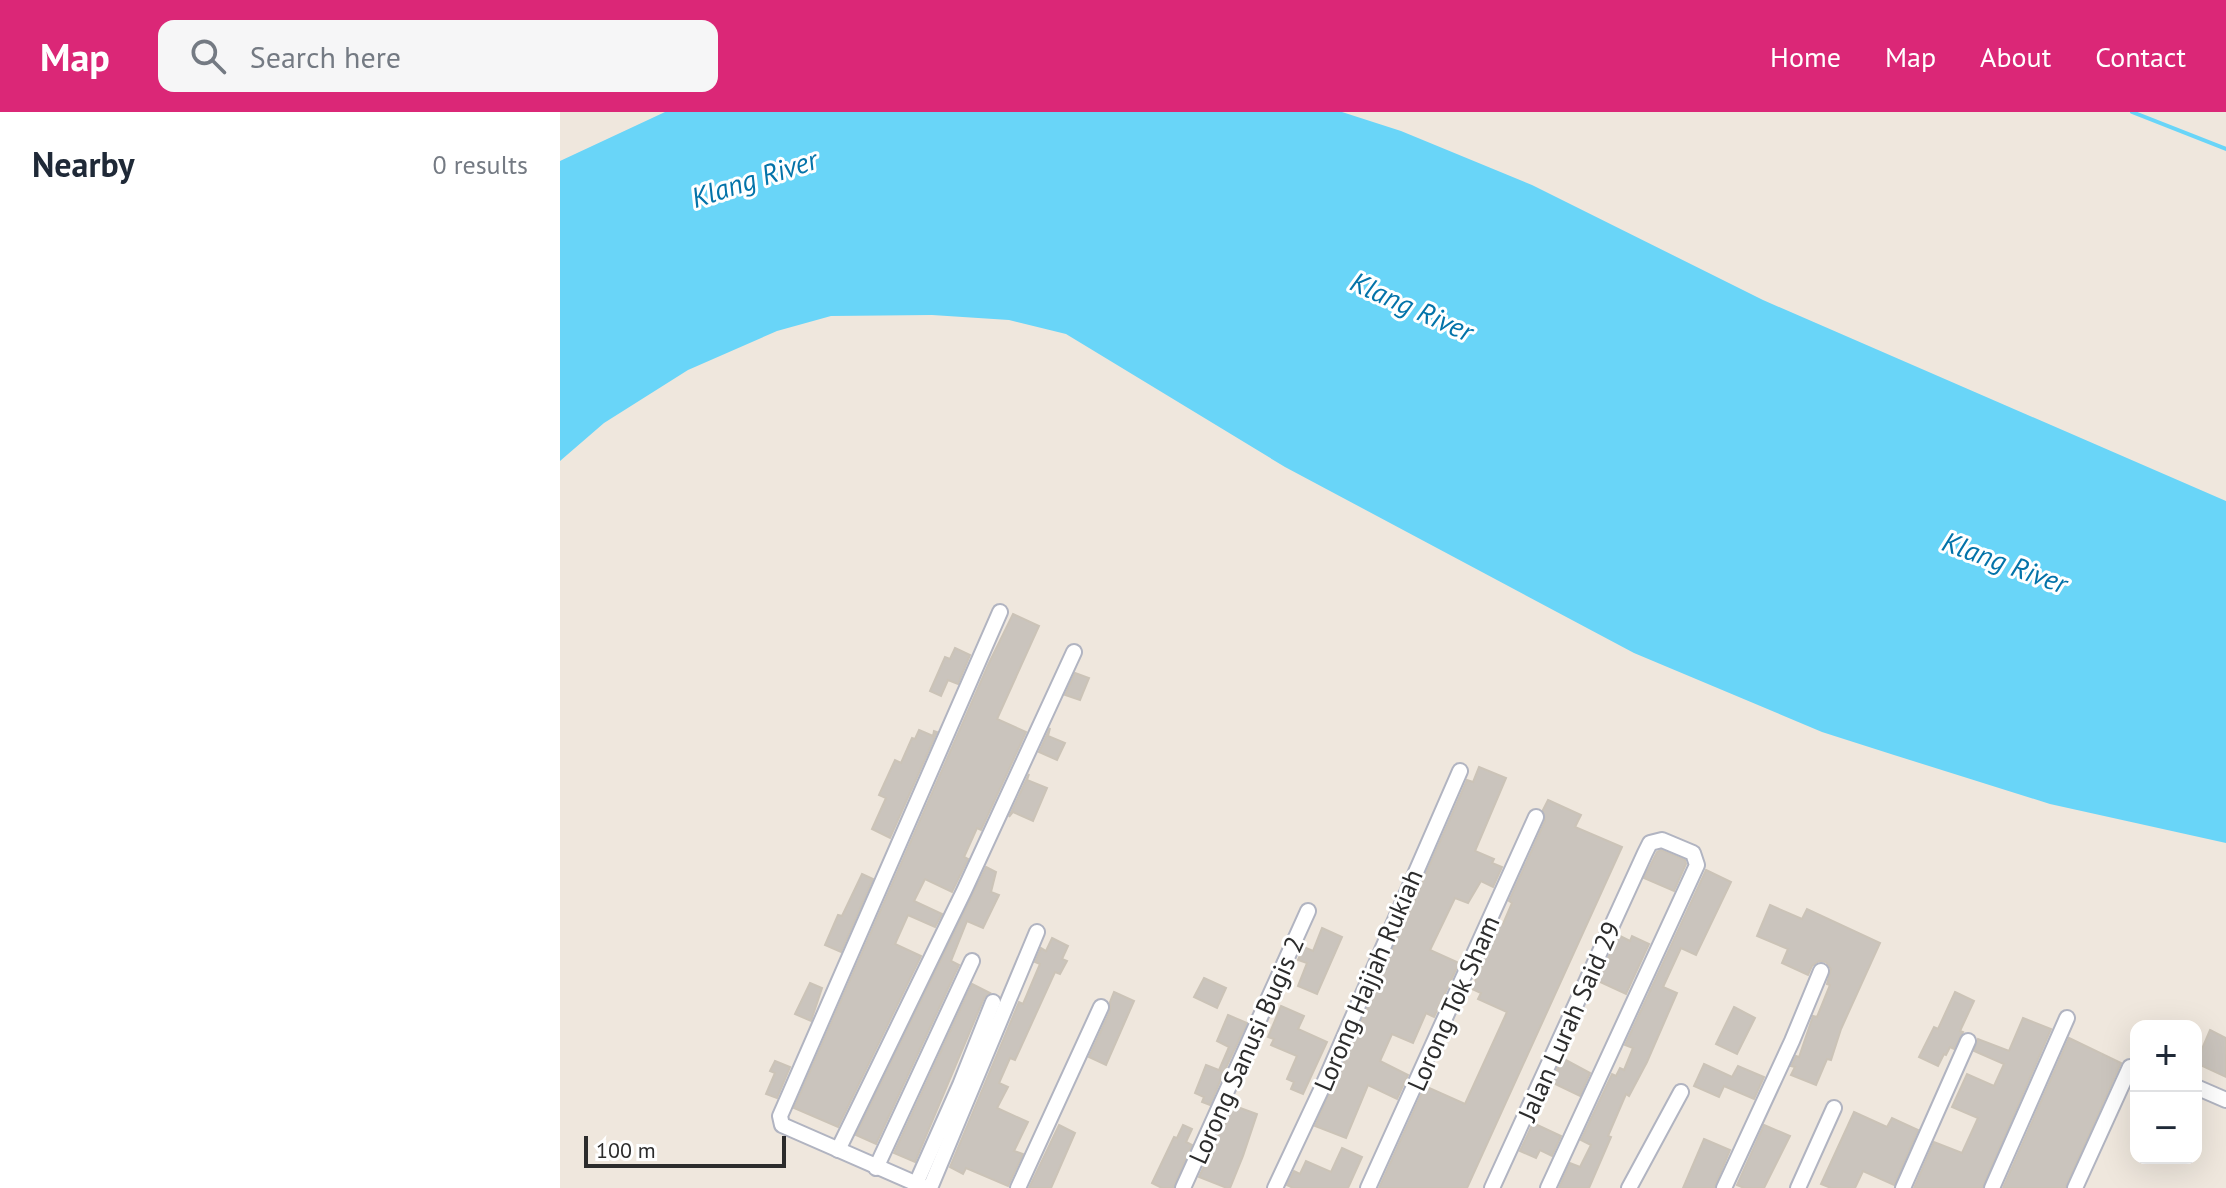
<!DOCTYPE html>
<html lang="en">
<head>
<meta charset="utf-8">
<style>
	body { margin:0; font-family:"PT Sans",sans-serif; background:#f6f6f7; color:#1f2937 }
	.controls { position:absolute; right:24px; bottom:24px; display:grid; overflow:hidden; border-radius:16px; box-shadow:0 8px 32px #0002 }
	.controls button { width:72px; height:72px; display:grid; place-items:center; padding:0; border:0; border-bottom:2px solid #e0e1e3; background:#fff; color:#1f2937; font:40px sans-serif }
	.scale { position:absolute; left:24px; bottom:20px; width:202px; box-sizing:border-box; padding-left:8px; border:4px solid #2c2c2c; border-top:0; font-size:22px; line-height:28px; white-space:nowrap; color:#2c2c2c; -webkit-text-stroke:6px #fff; paint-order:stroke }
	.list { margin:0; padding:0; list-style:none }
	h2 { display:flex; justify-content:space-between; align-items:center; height:104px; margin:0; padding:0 32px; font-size:34px }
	h2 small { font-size:26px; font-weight:400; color:#747a83 }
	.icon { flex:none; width:44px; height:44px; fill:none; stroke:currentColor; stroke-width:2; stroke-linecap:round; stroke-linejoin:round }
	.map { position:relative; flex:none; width:1666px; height:1076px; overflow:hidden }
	header { display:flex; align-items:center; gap:48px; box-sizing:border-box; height:112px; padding:0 40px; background:#db2777; color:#fff }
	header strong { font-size:38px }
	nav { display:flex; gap:44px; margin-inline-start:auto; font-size:28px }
	.search { width:560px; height:72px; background:#f6f6f7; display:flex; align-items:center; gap:20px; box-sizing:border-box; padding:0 28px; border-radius:16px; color:#747a83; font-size:30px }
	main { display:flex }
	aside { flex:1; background:#fff }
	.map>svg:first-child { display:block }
	.water { fill:#69d5f8 }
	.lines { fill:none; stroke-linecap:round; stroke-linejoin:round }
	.stream { stroke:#69d5f8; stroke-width:4 }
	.building { fill:#cac4bd; stroke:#cbc3b7; stroke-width:2 }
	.minor-casing { stroke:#b1b4c1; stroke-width:18 }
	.minor { stroke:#fff; stroke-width:14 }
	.labels { text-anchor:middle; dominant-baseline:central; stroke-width:6; stroke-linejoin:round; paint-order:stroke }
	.street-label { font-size:26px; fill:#2c2c2c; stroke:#fff }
	.water-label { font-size:28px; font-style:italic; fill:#0373a9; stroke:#fff }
</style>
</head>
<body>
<header>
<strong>Map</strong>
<div class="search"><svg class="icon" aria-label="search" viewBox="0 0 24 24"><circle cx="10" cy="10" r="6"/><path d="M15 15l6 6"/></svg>Search here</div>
<nav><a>Home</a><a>Map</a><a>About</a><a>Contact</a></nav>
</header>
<main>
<aside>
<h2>Nearby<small>0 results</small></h2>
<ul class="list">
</ul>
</aside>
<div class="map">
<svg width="1666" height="1076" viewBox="0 0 1666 1076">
	<rect width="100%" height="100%" fill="#efe7dd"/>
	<!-- water -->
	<polygon class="water" points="105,0 782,0 841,19 972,73 1203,188 1666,389 1666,731 1490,692 1334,643 1262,620 1074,541 725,355 506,222 449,208 372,203 271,204 217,219 128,258 44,311 0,349 0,49"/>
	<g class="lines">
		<!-- stream -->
		<polyline class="stream" points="1572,0 1666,37"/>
	</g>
	<!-- building -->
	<g class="building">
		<polygon points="453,502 479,514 437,607 466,620 421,718 417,716 404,745 408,747 392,780 365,767 354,789 382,802 375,815 348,803 335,832 361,844 278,1015 234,996 429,551"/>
		<polygon points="395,536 410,543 398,572 388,568 381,584 370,579 385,545 390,547"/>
		<polygon points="515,561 529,566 520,588 505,583"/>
		<polygon points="490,616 488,624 505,631 497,648 479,640"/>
		<polygon points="359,618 373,624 374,619 377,620 330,726 312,717 326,686 319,683 335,648 341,651 352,626 355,627"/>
		<polygon points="919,655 946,666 915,739 934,747 932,751 942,755 933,775 921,769 908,791 895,786 870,838 899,851 886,879 874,905 866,901 853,931 832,922 820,949 848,963 837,987 808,973 786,1026 755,1014 907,668 913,670"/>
		<polygon points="469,662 467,668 487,676 473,709 453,700 449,705"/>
		<polygon points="988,688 1021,703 1015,715 1062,735 907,1076 819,1076 865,974 905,992 947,900 918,887 921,881 912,877 939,810 943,812 952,791 949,789 985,709 983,698"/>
		<polygon points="1101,738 1125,748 1126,752 1114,779 1084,766 1097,740"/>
		<polygon points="426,755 436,760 431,780 439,783 423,816 407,809 391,849 399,853 316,1032 296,1023"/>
		<polygon points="1146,758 1171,770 1136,843 1121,836 1103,875 1117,881 1087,950 1069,984 1066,982 1048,1024 1051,1025 1029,1076 999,1076 1010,1051 1020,1055 1031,1033 1021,1028 1052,962 1056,964 1060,956 1064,958 1073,936 1065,933"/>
		<polygon points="302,762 313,767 281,840 265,833 278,803 282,804"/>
		<polygon points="1210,793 1242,807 1247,797 1320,831 1281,917 1271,948 1267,947 1256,973 1231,963 1235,955 1231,954 1236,944 1239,945 1253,904 1257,905 1270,873 1267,872 1271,857 1266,850 1259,849 1252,854 1248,863 1222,851 1228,837 1197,824"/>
		<polygon points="762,816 782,825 757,882 738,874 747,851 738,848 744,835 753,839"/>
		<polygon points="1058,823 1070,829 1072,824 1089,832 1066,882 1038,869"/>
		<polygon points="492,826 508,834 502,847 507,849 500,862 495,860 455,948 450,946 439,971 448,975 437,996 468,1010 454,1039 463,1042 448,1074 406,1056 403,1062 390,1055 459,890 463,892 480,852 475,850 481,836 486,839"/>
		<polygon points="644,866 666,876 657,896 634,885"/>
		<polygon points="250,871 262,876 251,909 235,902"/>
		<polygon points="412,872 430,881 424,886 355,1050 334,1041"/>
		<polygon points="554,880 574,889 546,953 529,945 550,899 550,890"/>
		<polygon points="1395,880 1414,889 1400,919 1403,920 1394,937 1390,935 1386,943 1384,942 1378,954 1359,945 1374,915 1378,917"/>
		<polygon points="721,894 744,904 738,917 767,930 743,982 731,977 734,970 727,967 737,944 711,933 714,927 708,925"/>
		<polygon points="1174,895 1195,906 1177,942 1156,932"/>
		<polygon points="668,903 687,911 664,960 659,958 669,935 657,929"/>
		<polygon points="1463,906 1491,917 1422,1076 1354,1076 1374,1030 1402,1041 1418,1006 1392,995 1407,962 1434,974 1444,952 1414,939 1418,927 1449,939"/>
		<polygon points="1650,918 1666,926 1666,965 1636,951"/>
		<polygon points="1509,926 1561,951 1505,1076 1443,1076"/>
		<polygon points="1002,946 1030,961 1020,984 991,970"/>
		<polygon points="215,949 230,955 217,986 206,982 215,961 210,959"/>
		<polygon points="1144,952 1172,965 1178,954 1204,965 1194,987 1164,974 1159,985 1134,974"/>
		<polygon points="646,953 664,960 650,993 642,990 644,985 635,981"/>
		<polygon points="672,993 697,1002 683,1044 670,1076 667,1076 639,1065"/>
		<polygon points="1294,1000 1327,1015 1332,1006 1358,1018 1334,1073 1303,1059 1295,1076 1271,1076 1261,1072"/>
		<polygon points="973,1011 1001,1024 992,1044 980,1038 976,1046 960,1039"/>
		<polygon points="499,1013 515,1021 491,1076 469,1076"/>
		<polygon points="623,1013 632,1017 626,1030 632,1033 613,1076 602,1076 592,1071 614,1025 617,1026"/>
		<polygon points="1204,1013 1230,1024 1204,1076 1184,1076 1177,1073"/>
		<polygon points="1144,1027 1170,1038 1154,1076 1123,1076"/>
		<polygon points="782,1036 802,1045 788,1076 733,1076 727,1073 734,1059 740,1062 746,1049 771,1060"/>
	</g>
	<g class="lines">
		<!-- minor casing -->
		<g class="minor-casing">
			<g id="minor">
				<polyline points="1636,975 1666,988"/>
				<polyline points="278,1038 404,779 514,540"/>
				<polyline points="316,1056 412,849"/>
				<polyline points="356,1072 400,973 433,890"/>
				<polyline points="366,1076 222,1013 220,1004 440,500"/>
				<polyline points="370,1076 477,820"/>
				<polyline points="458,1076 541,895"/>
				<polyline points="623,1076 748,799"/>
				<polyline points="715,1076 761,978 900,659"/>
				<polyline points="808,1076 976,705"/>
				<polyline points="932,1076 1085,741 1090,731 1102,728 1133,741 1137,753 988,1076"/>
				<polyline points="1069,1076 1121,980"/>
				<polyline points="1164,1076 1232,929 1261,859"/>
				<polyline points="1238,1076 1274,996"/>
				<polyline points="1343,1076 1408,929"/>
				<polyline points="1432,1076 1507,906"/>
				<polyline points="1515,1076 1570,955"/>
			</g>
		</g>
		<!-- minor -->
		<use href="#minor" class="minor"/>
	</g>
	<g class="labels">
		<!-- street labels -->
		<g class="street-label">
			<text transform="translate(808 868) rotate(-67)">Lorong Hajjah Rukiah</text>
			<text transform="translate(893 891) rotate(-66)">Lorong Tok Sham</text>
			<text transform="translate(1009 909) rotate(-66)">Jalan Lurah Said 29</text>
			<text transform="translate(686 938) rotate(-66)">Lorong Sanusi Bugis 2</text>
		</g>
		<!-- water labels -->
		<g class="water-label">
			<text transform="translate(194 66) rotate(-18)">Klang River</text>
			<text transform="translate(852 194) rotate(24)">Klang River</text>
			<text transform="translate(1445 450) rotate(20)">Klang River</text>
		</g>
	</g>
</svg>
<div class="controls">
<button>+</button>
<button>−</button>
</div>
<div class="scale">100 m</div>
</div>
</main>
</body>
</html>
